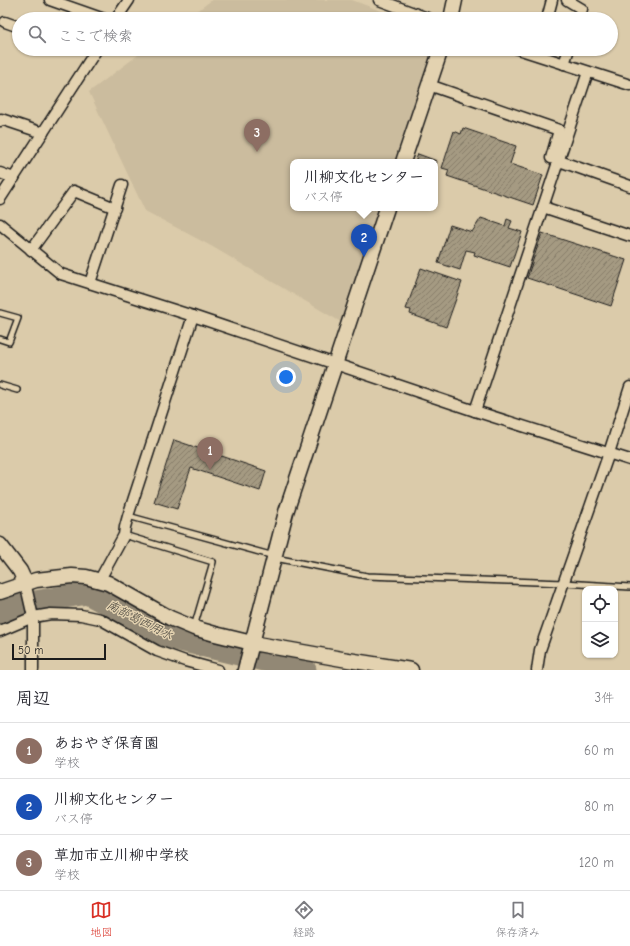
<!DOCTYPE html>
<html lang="ja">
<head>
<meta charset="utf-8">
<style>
	body { margin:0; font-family:"Comic Neue","Klee One",sans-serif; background:#f7f7f7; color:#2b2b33 }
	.controls { position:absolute; right:12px; bottom:12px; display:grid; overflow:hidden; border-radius:8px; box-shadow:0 1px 3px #0004 }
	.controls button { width:36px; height:36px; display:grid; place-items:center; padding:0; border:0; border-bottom:1px solid #e1e1e2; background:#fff; color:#2b2b33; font:20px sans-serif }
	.scale { position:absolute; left:12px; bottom:10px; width:94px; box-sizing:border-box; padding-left:4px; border:2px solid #1c1c1c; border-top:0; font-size:11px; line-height:14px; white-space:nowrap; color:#1c1c1c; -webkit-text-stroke:3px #e3d2b0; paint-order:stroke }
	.you { position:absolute; left:286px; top:377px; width:14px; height:14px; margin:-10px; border:3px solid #fff; border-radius:50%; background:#1a73e8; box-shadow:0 0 0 6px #1a73e833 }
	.badge { display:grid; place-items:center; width:26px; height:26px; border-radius:50%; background:#d93025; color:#fff; font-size:13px; font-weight:700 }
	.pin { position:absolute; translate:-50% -33px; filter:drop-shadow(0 1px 2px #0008) }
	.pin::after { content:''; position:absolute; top:21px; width:14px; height:12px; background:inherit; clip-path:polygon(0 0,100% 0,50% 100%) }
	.popup { position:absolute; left:290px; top:159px; width:148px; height:52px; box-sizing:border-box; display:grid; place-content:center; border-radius:8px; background:#fff; filter:drop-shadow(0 1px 3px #0005); font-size:13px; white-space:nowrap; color:#7c7c81 }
	.popup b { font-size:15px; color:#2b2b33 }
	.popup::after { content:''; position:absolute; left:50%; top:100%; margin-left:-8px; border:8px solid transparent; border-top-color:#fff }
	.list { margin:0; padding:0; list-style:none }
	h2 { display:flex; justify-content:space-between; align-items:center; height:52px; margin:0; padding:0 16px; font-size:17px }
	h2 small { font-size:13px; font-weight:400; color:#7c7c81 }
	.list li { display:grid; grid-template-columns:26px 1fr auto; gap:12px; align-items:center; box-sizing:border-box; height:56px; padding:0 16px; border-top:1px solid #e1e1e2 }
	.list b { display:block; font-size:15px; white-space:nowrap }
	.list p { margin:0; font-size:13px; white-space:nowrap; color:#7c7c81 }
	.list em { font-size:13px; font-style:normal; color:#7c7c81 }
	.icon { flex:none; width:22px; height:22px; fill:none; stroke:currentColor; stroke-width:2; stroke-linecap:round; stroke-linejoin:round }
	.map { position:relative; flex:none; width:630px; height:670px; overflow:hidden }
	.search { position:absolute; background:#fff; box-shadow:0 1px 3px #0004; left:12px; right:12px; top:12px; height:44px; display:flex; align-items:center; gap:10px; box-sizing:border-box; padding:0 14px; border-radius:22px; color:#7c7c81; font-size:15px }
	.sheet { height:220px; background:#fff }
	nav { display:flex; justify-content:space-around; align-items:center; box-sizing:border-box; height:56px; border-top:1px solid #e1e1e2; background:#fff; font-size:11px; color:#7c7c81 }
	nav a { display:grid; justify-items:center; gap:2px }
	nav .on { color:#d93025 }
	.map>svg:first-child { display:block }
	.built { fill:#cbbc9e }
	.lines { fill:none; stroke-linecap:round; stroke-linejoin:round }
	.river { stroke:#928874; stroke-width:23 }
	.building { fill:url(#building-hatch); stroke:#1c1c1c }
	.lane-casing { stroke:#1c1c1c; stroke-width:8 }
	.street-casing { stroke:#1c1c1c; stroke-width:13 }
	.secondary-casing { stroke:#1c1c1c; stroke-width:17 }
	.lane { stroke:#e3d2b0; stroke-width:5 }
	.street { stroke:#e3d2b0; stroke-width:10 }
	.secondary { stroke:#e3d2b0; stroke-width:14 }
	.labels { text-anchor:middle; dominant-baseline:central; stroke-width:3; stroke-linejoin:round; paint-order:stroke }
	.water-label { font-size:12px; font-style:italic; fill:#45423b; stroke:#e3d2b0 }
</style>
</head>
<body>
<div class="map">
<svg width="630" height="670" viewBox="0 0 630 670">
	<defs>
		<pattern id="building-hatch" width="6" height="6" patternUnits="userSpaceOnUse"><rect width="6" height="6" fill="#a59a82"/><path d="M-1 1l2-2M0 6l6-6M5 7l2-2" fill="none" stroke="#867d6a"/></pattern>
	</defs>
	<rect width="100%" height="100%" fill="#dbcbaa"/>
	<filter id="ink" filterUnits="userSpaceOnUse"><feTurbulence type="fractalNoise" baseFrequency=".025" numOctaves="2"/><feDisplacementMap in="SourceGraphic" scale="8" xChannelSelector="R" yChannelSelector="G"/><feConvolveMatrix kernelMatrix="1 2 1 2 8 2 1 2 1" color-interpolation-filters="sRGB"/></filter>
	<g filter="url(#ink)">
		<!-- built -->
		<g class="built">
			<polygon points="212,0 352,0 402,19 186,19"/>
			<polygon points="146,49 432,49 394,162 293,162 293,208 379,208 341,322 211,246 145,211 89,92"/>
		</g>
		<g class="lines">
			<!-- river -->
			<polyline class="river" points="0,614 12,606 87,593 168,637 305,670"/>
		</g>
		<!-- building -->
		<g class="building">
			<polygon points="463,128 516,146 510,164 543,175 533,205 447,176 449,170 442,168 454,131 461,134"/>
			<polygon points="418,154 437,161 435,168 435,162 415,162"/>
			<polygon points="481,218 505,226 507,219 512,221 509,228 522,232 510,267 474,255 475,252 466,250 460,270 438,263 450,225 472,232"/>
			<polygon points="542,233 626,260 611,306 527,278"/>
			<polygon points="421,268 462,282 446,327 410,314 411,310 406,309"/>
			<polygon points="174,440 266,471 260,491 191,468 177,509 154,502"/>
		</g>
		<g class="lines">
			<!-- lane casing -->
			<g class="lane-casing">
				<g id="lane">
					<polyline points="0,313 18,318 9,342 0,339"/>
					<polyline points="0,385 17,390"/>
					<polyline points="128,516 274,556"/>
					<polyline points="124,535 213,562 194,627"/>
					<polyline points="275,558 367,576 564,583 630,587"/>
				</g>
			</g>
			<!-- street casing -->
			<g class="street-casing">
				<g id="street">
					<polyline points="50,0 104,19"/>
					<polyline points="379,0 430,19"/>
					<polyline points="567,0 582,9 579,19"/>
					<polyline points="116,19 129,0"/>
					<polyline points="547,19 552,0"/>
					<polyline points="5,22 19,27"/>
					<polyline points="518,49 630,85"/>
					<polyline points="564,64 569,49"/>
					<polyline points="429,85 559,130 551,158 630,186"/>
					<polyline points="0,121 1,119 43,133"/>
					<polyline points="0,173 14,178"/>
					<polyline points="0,199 97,49"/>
					<polyline points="543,207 630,236"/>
					<polyline points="0,224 61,274 193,316 475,411 630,460"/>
					<polyline points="31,250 74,191 115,208"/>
					<polyline points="90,283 122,185"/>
					<polyline points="475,411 588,72"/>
					<polyline points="99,581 124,535 125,527 128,516 193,316"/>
					<polyline points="25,582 33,617 33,670"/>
					<polyline points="0,631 33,617 51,614 81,615 100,619 157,651 185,661 218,670"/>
					<polyline points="537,670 540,650 609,453 630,387"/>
				</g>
			</g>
			<!-- secondary casing -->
			<g class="secondary-casing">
				<g id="secondary">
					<polyline points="451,19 455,0"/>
					<polyline points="403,162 441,49"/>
					<polyline points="0,545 20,571 25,582"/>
					<polyline points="0,592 36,580 72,576 86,577 108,583 170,618 194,628 215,634 252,643 342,659 411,670"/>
					<polyline points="245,670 286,512 387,208"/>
				</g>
			</g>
			<!-- lane -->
			<use href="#lane" class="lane"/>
			<!-- street -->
			<use href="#street" class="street"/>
			<!-- secondary -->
			<use href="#secondary" class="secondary"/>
		</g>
	</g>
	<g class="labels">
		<!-- water labels -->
		<g class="water-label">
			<text transform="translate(140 620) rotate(27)">南部葛西用水</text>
		</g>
	</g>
</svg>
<div class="controls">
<button><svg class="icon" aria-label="locate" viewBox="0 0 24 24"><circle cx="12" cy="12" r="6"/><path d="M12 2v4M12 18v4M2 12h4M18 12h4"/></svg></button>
<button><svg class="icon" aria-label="layers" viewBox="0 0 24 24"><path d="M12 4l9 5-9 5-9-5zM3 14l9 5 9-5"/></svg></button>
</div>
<div class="scale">50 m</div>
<div class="you"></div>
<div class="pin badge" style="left:210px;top:470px;background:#8d6e63">1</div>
<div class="pin badge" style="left:364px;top:257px;background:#1a4fb4">2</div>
<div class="popup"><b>川柳文化センター</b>バス停</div>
<div class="pin badge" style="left:257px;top:152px;background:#8d6e63">3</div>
<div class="search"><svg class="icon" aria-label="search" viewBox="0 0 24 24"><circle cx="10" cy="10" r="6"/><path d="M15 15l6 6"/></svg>ここで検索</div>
</div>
<section class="sheet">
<h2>周辺<small>3件</small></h2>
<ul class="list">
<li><span class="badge" style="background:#8d6e63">1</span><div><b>あおやぎ保育園</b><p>学校</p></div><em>60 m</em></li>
<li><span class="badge" style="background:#1a4fb4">2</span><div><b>川柳文化センター</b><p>バス停</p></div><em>80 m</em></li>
<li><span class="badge" style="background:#8d6e63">3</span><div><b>草加市立川柳中学校</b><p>学校</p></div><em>120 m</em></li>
</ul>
</section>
<nav>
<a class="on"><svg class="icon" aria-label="map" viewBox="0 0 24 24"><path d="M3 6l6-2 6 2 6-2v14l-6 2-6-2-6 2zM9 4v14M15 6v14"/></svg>地図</a>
<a><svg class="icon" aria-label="directions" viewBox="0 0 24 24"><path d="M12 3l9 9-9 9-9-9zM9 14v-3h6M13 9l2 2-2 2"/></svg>経路</a>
<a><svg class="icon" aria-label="saved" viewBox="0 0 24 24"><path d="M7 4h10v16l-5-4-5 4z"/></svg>保存済み</a>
</nav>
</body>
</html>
